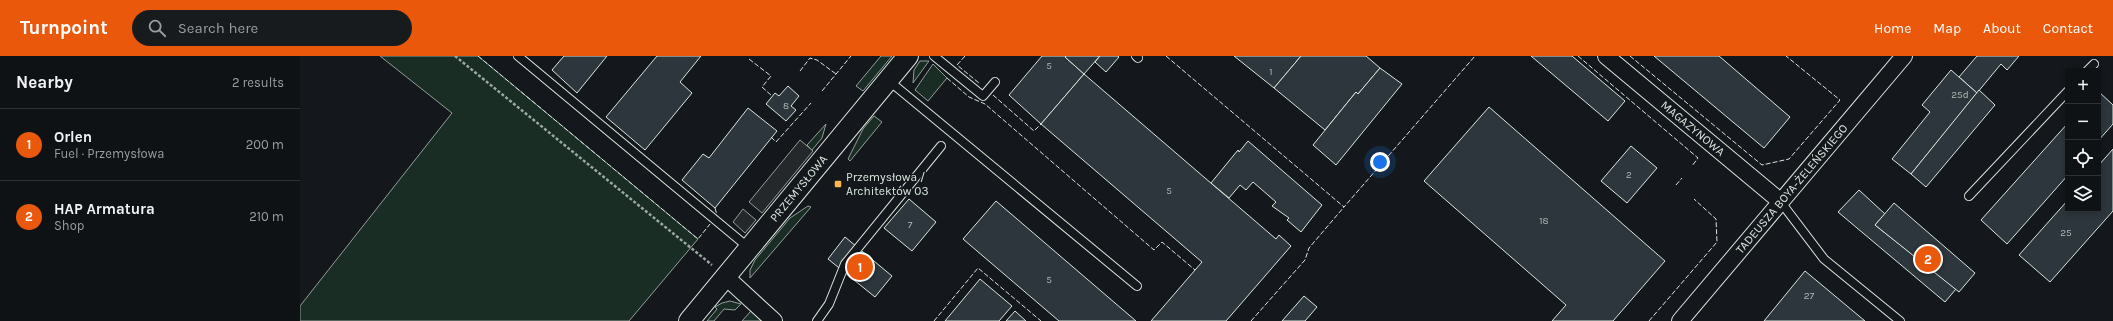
<!DOCTYPE html>
<html lang="en">
<head>
<meta charset="utf-8">
<style>
	body { margin:0; font-family:Karla,sans-serif; background:#181b1e; color:#f1f3f6 }
	.controls { position:absolute; right:12px; top:12px; display:grid; overflow:hidden; border-radius:0px; box-shadow:0 2px 6px #0003 }
	.controls button { width:36px; height:36px; display:grid; place-items:center; padding:0; border:0; border-bottom:1px solid #2f3234; background:#0f1215; color:#f1f3f6; font:20px sans-serif }
	.you { position:absolute; left:1080px; top:106px; width:14px; height:14px; margin:-10px; border:3px solid #fff; border-radius:50%; background:#1a73e8; box-shadow:0 0 0 6px #1a73e833 }
	.badge { display:grid; place-items:center; width:26px; height:26px; border-radius:50%; background:#ea580c; color:#fff; font-size:13px; font-weight:700 }
	.pin { position:absolute; translate:-50% -50%; border:2px solid #fff; box-shadow:0 1px 4px #0006 }
	.list { margin:0; padding:0; list-style:none }
	h2 { display:flex; justify-content:space-between; align-items:center; height:52px; margin:0; padding:0 16px; font-size:17px }
	h2 small { font-size:13px; font-weight:400; color:#9b9ea0 }
	.list li { display:grid; grid-template-columns:26px 1fr auto; gap:12px; align-items:center; box-sizing:border-box; height:72px; padding:0 16px; border-top:1px solid #2f3234 }
	.list b { display:block; font-size:15px; white-space:nowrap }
	.list p { margin:0; font-size:13px; white-space:nowrap; color:#9b9ea0 }
	.list em { font-size:13px; font-style:normal; color:#9b9ea0 }
	.icon { flex:none; width:22px; height:22px; fill:none; stroke:currentColor; stroke-width:2; stroke-linecap:round; stroke-linejoin:round }
	.map { position:relative; flex:none; width:1813px; height:265px; overflow:hidden }
	header { display:flex; align-items:center; gap:24px; box-sizing:border-box; height:56px; padding:0 20px; background:#ea580c; color:#fff }
	header strong { font-size:19px }
	nav { display:flex; gap:22px; margin-inline-start:auto; font-size:14px }
	.search { width:280px; height:36px; background:#181b1e; display:flex; align-items:center; gap:10px; box-sizing:border-box; padding:0 14px; border-radius:22px; color:#9b9ea0; font-size:15px }
	main { display:flex }
	aside { flex:1; background:#0f1215 }
	.map>svg:first-child { display:block }
	.green { fill:#1a2d24; stroke:#939e99 }
	.parking { fill:#24282b; stroke:#939e99 }
	.building { fill:#2c363c; stroke:#d8e6dc }
	.lines { fill:none; stroke-linecap:round; stroke-linejoin:round }
	.service-casing { stroke:#d8e6dc; stroke-width:10 }
	.minor-casing { stroke:#d8e6dc; stroke-width:18 }
	.tertiary-casing { stroke:#d8e6dc; stroke-width:22 }
	.path { stroke:#9da8a2; stroke-width:2.5; stroke-dasharray:3 2; stroke-linecap:butt }
	.service { stroke:#14181c; stroke-width:8 }
	.minor { stroke:#14181c; stroke-width:16 }
	.tertiary { stroke:#14181c; stroke-width:20 }
	.fence { stroke:#d8e6dc; stroke-width:1; stroke-dasharray:5 2; stroke-linecap:butt }
	.poi-dot { fill:#ffb74d; stroke:#14181c; stroke-width:1.5 }
	.labels { text-anchor:middle; dominant-baseline:central; stroke-width:3; stroke-linejoin:round; paint-order:stroke }
	.number-label { font-size:10px; fill:#adbab4 }
	.street-label { font-size:12px; fill:#d8e6dc; stroke:#14181c }
	.poi-label { font-size:12px; fill:#d8e6dc; stroke:#14181c; text-anchor:start }
</style>
</head>
<body>
<header>
<strong>Turnpoint</strong>
<div class="search"><svg class="icon" aria-label="search" viewBox="0 0 24 24"><circle cx="10" cy="10" r="6"/><path d="M15 15l6 6"/></svg>Search here</div>
<nav><a>Home</a><a>Map</a><a>About</a><a>Contact</a></nav>
</header>
<main>
<aside>
<h2>Nearby<small>2 results</small></h2>
<ul class="list">
<li><span class="badge">1</span><div><b>Orlen</b><p>Fuel · Przemysłowa</p></div><em>200 m</em></li>
<li><span class="badge">2</span><div><b>HAP Armatura</b><p>Shop</p></div><em>210 m</em></li>
</ul>
</aside>
<div class="map">
<svg width="1813" height="265" viewBox="0 0 1813 265">
	<rect width="100%" height="100%" fill="#14181c"/>
	<!-- green -->
	<g class="green">
		<polygon points="80,0 178,0 398,183 329,265 0,265 0,250 152,57"/>
		<polygon points="581,0 592,0 563,35 556,30"/>
		<polygon points="620,5 629,5 613,27 614,14"/>
		<polygon points="633,8 647,22 628,45 615,34"/>
		<polygon points="574,60 582,66 550,105 548,103 563,73"/>
		<polygon points="526,68 522,82 512,94 507,89"/>
		<polygon points="508,150 511,151 450,222 450,214 455,204 490,162"/>
		<polygon points="430,245 441,248 435,254 424,253 414,265 407,265 417,253 415,251 422,247"/>
		<polygon points="451,255 461,265 442,265"/>
	</g>
	<!-- parking -->
	<g class="parking">
		<polygon points="500,84 513,95 462,157 449,146"/>
		<polygon points="443,153 456,164 445,177 433,166"/>
	</g>
	<!-- building -->
	<g class="building">
		<polygon points="264,0 307,0 277,37 252,14"/>
		<polygon points="357,0 401,0 380,26 392,37 345,94 306,61"/>
		<polygon points="742,0 766,0 765,1 784,18 741,68 709,39"/>
		<polygon points="766,0 797,0 799,1 784,18 765,1"/>
		<polygon points="800,0 818,0 819,1 806,16 795,6"/>
		<polygon points="934,0 1001,0 974,32"/>
		<polygon points="1001,0 1066,0 1080,12 1058,38 1056,36 1025,74 974,32"/>
		<polygon points="1231,0 1272,0 1325,45 1308,65"/>
		<polygon points="1354,0 1419,0 1490,61 1464,92"/>
		<polygon points="1677,0 1719,0 1707,14 1701,8 1677,37 1659,21"/>
		<polygon points="1080,12 1102,28 1036,109 1013,89 1056,36 1058,38"/>
		<polygon points="1651,14 1677,37 1611,118 1592,103 1630,56 1622,49"/>
		<polygon points="784,18 976,183 979,179 991,190 926,265 851,265 902,206 741,68"/>
		<polygon points="488,30 499,40 491,50 496,54 486,65 466,48 475,37 479,40"/>
		<polygon points="1679,34 1695,49 1626,131 1611,118"/>
		<polygon points="1798,35 1813,49 1813,68 1798,85"/>
		<polygon points="1189,51 1365,205 1313,265 1252,265 1266,249 1124,125"/>
		<polygon points="448,52 477,75 415,152 382,124 403,98 409,102"/>
		<polygon points="1768,67 1768,119 1707,188 1681,164"/>
		<polygon points="948,85 1022,149 1001,176 987,164 989,162 972,150 976,146 953,126 946,134 940,129 929,142 911,127 938,94 939,96"/>
		<polygon points="1331,90 1357,112 1327,147 1301,125"/>
		<polygon points="1813,93 1813,155 1750,226 1719,199 1768,144 1768,153 1798,153 1798,110"/>
		<polygon points="1559,134 1585,158 1575,169 1656,233 1645,246 1538,156"/>
		<polygon points="609,143 636,166 612,195 584,172"/>
		<polygon points="696,145 836,265 759,265 663,183"/>
		<polygon points="1594,147 1675,217 1659,236 1575,169"/>
		<polygon points="545,181 592,220 575,241 528,203"/>
		<polygon points="1505,215 1565,265 1464,265"/>
		<polygon points="680,223 712,250 699,265 645,265"/>
		<polygon points="1004,240 1017,251 1005,265 982,265"/>
		<polygon points="715,255 726,265 706,265"/>
	</g>
	<g class="lines">
		<!-- service casing -->
		<g class="service-casing">
			<g id="service">
				<polyline points="218,0 449,192"/>
				<polyline points="634,0 683,40 695,26"/>
				<polyline points="836,0 838,2"/>
				<polyline points="1787,15 1794,8"/>
				<polyline points="588,24 837,230"/>
				<polyline points="1669,140 1768,35"/>
				<polyline points="1480,145 1524,203 1600,265"/>
				<polyline points="517,265 529,248 545,208 641,90"/>
			</g>
		</g>
		<!-- minor casing -->
		<g class="minor-casing">
			<g id="minor">
				<path id="s1" d="M1306,0L1480,145"/>
				<polyline points="426,221 474,265"/>
				<path id="s2" d="M1380,265L1604,0"/>
			</g>
		</g>
		<!-- tertiary casing -->
		<g class="tertiary-casing">
			<g id="tertiary">
				<path id="s3" d="M389,265L608,0"/>
			</g>
		</g>
		<!-- path -->
		<polyline class="path" points="155,0 412,209"/>
		<!-- service -->
		<use href="#service" class="service"/>
		<!-- minor -->
		<use href="#minor" class="minor"/>
		<!-- tertiary -->
		<use href="#tertiary" class="tertiary"/>
		<!-- fence -->
		<g class="fence">
			<polyline points="178,0 398,183 410,168"/>
			<polyline points="665,0 657,9 679,27"/>
			<polyline points="866,0 1044,151 1175,0"/>
			<polyline points="1278,0 1398,102 1392,110"/>
			<polyline points="1330,0 1462,109 1489,103 1540,44 1486,0"/>
			<polyline points="449,3 471,20 462,31 472,40"/>
			<polyline points="500,15 510,2 517,4 536,18"/>
			<polyline points="647,22 669,41 685,48 854,194 862,186 895,214"/>
			<polyline points="522,35 551,0"/>
			<polyline points="693,39 734,75 741,68"/>
			<polyline points="471,81 476,86 511,47"/>
			<polyline points="1376,129 1382,122"/>
			<polyline points="415,152 417,159"/>
			<polyline points="634,265 678,212 741,265"/>
			<polyline points="951,265 1005,204 1009,192 1044,151"/>
			<polyline points="1349,265 1417,186 1416,163 1394,143"/>
		</g>
	</g>
	<!-- markers -->
	<rect class="poi-dot" x="534" y="124" width="8" height="8" rx="2"/>
	<g class="labels">
		<!-- number labels -->
		<g class="number-label">
			<text x="749" y="10">5</text>
			<text x="971" y="16">1</text>
			<text x="1660" y="39">25d</text>
			<text x="486" y="50">8</text>
			<text x="1329" y="119">2</text>
			<text x="869" y="135">5</text>
			<text x="1244" y="165">18</text>
			<text x="610" y="169">7</text>
			<text x="1766" y="177">25</text>
			<text x="749" y="224">5</text>
			<text x="1509" y="240">27</text>
		</g>
		<!-- street labels -->
		<g class="street-label">
			<text stroke="none"><textPath href="#s1" startOffset="113">MAGAZYNOWA</textPath></text>
			<text stroke="none"><textPath href="#s2" startOffset="173">TADEUSZA BOYA-ŻELEŃSKIEGO</textPath></text>
			<text stroke="none"><textPath href="#s3" startOffset="172">PRZEMYSŁOWA</textPath></text>
		</g>
		<!-- poi labels -->
		<g class="poi-label">
			<text x="546" y="121">Przemysłowa /<tspan x="546" dy="14">Architektów 03</tspan></text>
		</g>
	</g>
</svg>
<div class="controls">
<button>+</button>
<button>−</button>
<button><svg class="icon" aria-label="locate" viewBox="0 0 24 24"><circle cx="12" cy="12" r="6"/><path d="M12 2v4M12 18v4M2 12h4M18 12h4"/></svg></button>
<button><svg class="icon" aria-label="layers" viewBox="0 0 24 24"><path d="M12 4l9 5-9 5-9-5zM3 14l9 5 9-5"/></svg></button>
</div>
<div class="you"></div>
<div class="pin badge" style="left:560px;top:211px">1</div>
<div class="pin badge" style="left:1628px;top:203px">2</div>
</div>
</main>
</body>
</html>
